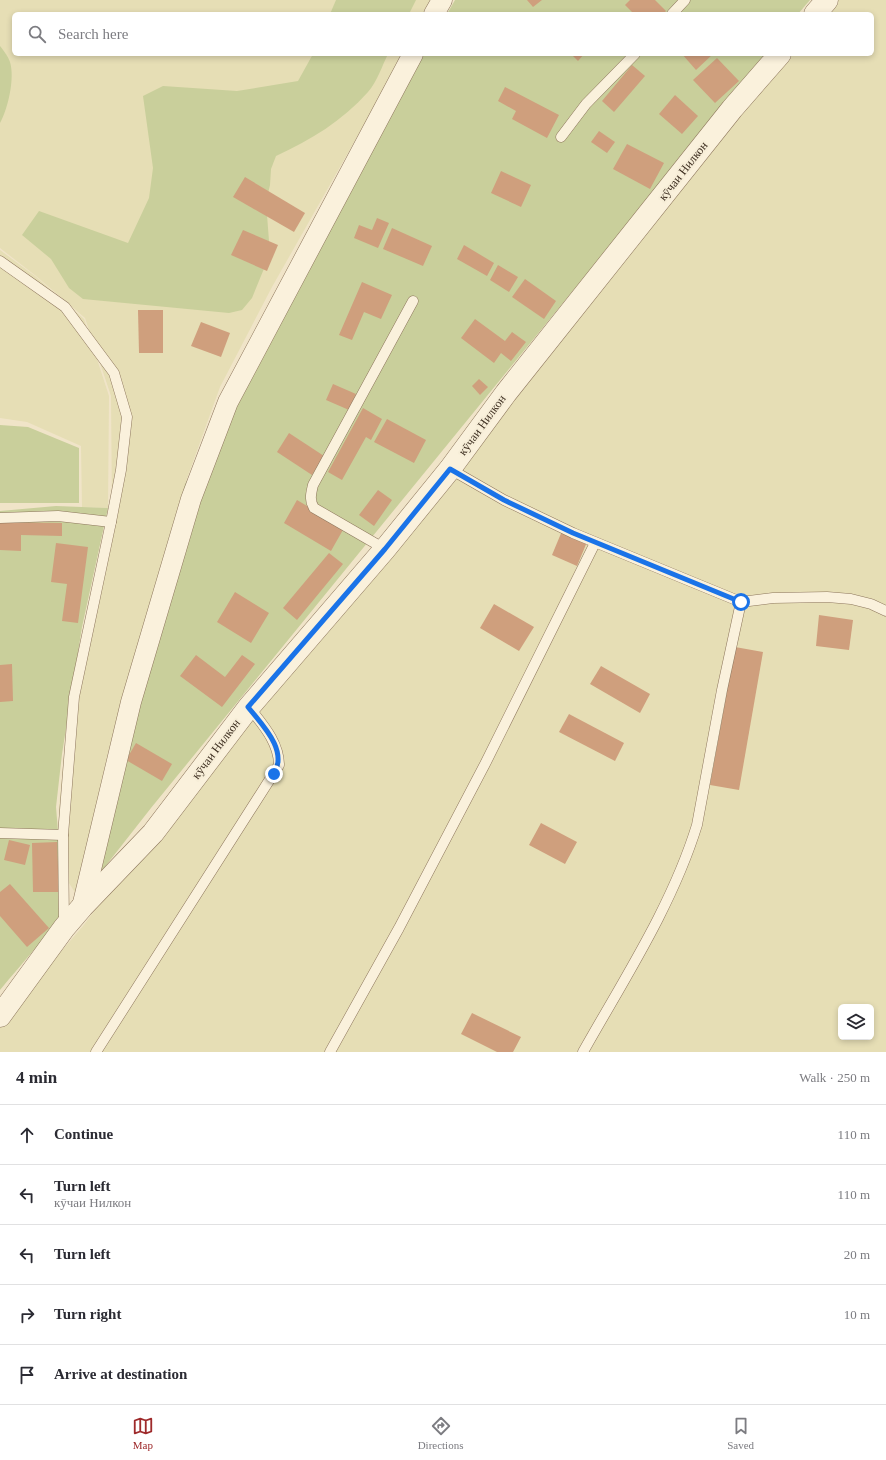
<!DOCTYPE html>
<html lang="en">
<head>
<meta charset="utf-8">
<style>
	body { margin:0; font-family:Georgia,serif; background:#f2f2f3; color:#2b2b33 }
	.controls { position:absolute; right:12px; bottom:12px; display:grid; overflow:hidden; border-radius:6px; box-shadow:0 2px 6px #0003 }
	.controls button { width:36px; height:36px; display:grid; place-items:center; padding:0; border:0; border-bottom:1px solid #e1e1e2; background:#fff; color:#2b2b33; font:20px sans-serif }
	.stop { position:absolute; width:12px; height:12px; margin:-9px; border:3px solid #1a73e8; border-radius:50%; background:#fff }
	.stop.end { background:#1a73e8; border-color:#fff; box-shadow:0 1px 4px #0008 }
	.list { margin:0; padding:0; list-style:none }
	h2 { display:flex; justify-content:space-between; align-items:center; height:52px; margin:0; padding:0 16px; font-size:17px }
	h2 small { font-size:13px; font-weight:400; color:#7c7c81 }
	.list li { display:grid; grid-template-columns:26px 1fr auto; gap:12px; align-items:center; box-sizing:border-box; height:60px; padding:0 16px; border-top:1px solid #e1e1e2 }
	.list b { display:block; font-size:15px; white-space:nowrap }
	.list p { margin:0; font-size:13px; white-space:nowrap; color:#7c7c81 }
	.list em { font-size:13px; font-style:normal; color:#7c7c81 }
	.icon { flex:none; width:22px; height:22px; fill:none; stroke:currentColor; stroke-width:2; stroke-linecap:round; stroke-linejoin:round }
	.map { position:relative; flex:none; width:886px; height:1052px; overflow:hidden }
	.search { position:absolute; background:#fff; box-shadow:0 2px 6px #0003; left:12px; right:12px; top:12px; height:44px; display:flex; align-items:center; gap:10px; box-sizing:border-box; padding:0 14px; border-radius:6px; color:#7c7c81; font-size:15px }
	.sheet { height:352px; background:#fff }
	nav { display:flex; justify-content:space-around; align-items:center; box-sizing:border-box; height:56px; border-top:1px solid #e1e1e2; background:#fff; font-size:11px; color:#7c7c81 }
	nav a { display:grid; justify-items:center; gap:2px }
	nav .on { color:#9e2a2b }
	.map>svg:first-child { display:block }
	.farmland { fill:#e6deb5; fill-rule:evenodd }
	.green { fill:#c9cf9b }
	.building { fill:#cf9f7d }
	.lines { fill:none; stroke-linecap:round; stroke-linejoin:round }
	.service-casing { stroke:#8d765c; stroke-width:11 }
	.minor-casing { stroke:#8d765c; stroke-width:21 }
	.tertiary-casing { stroke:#8d765c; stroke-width:23 }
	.service { stroke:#faf1dc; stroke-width:10 }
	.minor { stroke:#faf1dc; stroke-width:20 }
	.tertiary { stroke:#faf1dc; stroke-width:22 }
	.route { stroke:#1a73e8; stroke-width:5 }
	.labels { text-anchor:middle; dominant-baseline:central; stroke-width:4; stroke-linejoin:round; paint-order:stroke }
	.street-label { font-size:12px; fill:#3d2e20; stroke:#f7eed8 }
</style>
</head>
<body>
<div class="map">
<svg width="886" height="1052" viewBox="0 0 886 1052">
	<rect width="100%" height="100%" fill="#f0e4c8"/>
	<!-- farmland -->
	<g class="farmland">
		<polygon points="0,0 434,0 426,14 14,14 14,54 404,54 272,287 220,387 185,484 108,753 76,894 67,880 60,835 59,808 64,756 84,628 112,509 111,396 85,318 36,276 0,248"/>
		<path d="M834,0H886V1052H0V1022L83,926L153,833L791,54H872V14H823ZM841,1007H871V1037H841Z"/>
		<polygon points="0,250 35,276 84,319 109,396 108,508 82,507 81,446 27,422 0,418"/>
	</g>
	<!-- green -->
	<g class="green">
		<polygon points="336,0 416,0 409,14 330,14"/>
		<polygon points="455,0 810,0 798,14 447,14"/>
		<path d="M0,46C3,50 8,56 10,62C15,78 8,109 0,123Z"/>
		<path d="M313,54H388C382,66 377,82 368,92C342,121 311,140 276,156L271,169L270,185L266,202L270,254L252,298L242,310L229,313L83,299L69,288L51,259L22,235L39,211L128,243L149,198L153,168L143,96L163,86L237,91L298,81Z"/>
		<polygon points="424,54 766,54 151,808 93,882 109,755 185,484 275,314"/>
		<polygon points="0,425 28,427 79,448 79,503 0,503"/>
		<path d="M56,506L108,508L82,627L62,754L56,807L59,844L69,906C48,935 23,962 0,990V511Z"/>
	</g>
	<!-- building -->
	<g class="building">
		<polygon points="527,0 542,0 533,7"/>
		<polygon points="630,0 655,0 666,11 663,14 634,14 625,5"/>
		<polygon points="571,54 584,54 578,61"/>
		<polygon points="682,54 713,54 696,70"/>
		<polygon points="717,58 739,81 715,103 693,80"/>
		<polygon points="632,65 645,76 614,112 602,101"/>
		<polygon points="505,87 559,115 547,138 512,119 516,111 498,101"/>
		<polygon points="675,95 698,116 682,134 659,114"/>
		<polygon points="599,131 615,142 607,153 591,142"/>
		<polygon points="627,144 664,163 650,189 613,169"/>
		<polygon points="501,171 531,185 521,207 491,193"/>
		<polygon points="245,177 305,213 294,232 233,197"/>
		<polygon points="377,218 389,223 378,248 354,238 359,225 372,230"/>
		<polygon points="392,228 432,246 423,266 383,249"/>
		<polygon points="243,230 278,245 267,271 231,255"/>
		<polygon points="464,245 494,263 487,276 457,259"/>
		<polygon points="498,265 518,277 509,292 490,280"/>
		<polygon points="525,279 556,301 544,319 512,297"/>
		<polygon points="362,282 392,295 381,319 364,312 352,340 339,335"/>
		<polygon points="138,310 163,310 163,353 139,353"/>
		<polygon points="475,319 505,341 512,332 526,342 511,361 501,353 494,363 461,338"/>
		<polygon points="201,322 230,333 221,357 191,346"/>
		<polygon points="479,379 488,387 480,395 472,386"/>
		<polygon points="333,384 356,394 349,410 326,400"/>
		<polygon points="363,408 382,419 371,440 366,437 342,480 328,472"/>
		<polygon points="387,419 426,440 414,463 374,442"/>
		<polygon points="289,433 324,456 312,475 277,452"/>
		<polygon points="378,490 392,500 374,526 359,515"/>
		<polygon points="297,500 344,528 331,551 284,523"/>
		<polygon points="0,522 62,523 62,536 21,535 21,551 0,550"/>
		<polygon points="562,531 587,542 577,566 552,555"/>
		<polygon points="56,543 88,547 78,623 62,621 67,584 51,582"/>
		<polygon points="329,553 343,564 297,620 283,608"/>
		<polygon points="235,592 269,613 251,643 217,622"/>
		<polygon points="494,604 534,627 519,651 480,628"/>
		<polygon points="819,615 853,620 849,650 816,646"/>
		<polygon points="735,647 763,652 739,790 710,785"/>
		<polygon points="196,655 225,677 242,655 255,664 222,707 180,676"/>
		<polygon points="12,664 13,701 0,702 0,665"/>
		<polygon points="601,666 650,694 640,713 590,684"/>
		<polygon points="569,714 624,743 615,761 559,732"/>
		<polygon points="136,743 172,764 162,781 126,760"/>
		<polygon points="541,823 577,842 565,864 529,845"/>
		<polygon points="9,840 30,845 25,865 4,860"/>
		<polygon points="57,842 59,892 33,892 32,843"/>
		<polygon points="10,884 49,928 27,947 0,916 0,892"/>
		<polygon points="472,1013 521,1037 513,1052 497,1052 461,1034"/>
	</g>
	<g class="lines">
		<!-- service casing -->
		<g class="service-casing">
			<g id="service">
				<polyline points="672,14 685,0"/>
				<polyline points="561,137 586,104 635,54"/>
				<polyline points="0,261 65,307 114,373 127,417 121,470 111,522 74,697 63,835 64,924"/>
				<polyline points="450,469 504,500 573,533 741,602 773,598 827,597 851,599 871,604 886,611"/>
				<polyline points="0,518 58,516 111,522"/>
				<path d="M385,549L314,508C309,500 311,494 313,485L413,301"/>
				<polyline points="0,833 63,835"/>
				<path d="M96,1052L279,765C279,742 262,724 249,707"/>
				<polyline points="330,1052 399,928 485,764 595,543"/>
				<path d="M583,1052C624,979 672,906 697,825L722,690L741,602"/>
			</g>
		</g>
		<!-- minor casing -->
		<g class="minor-casing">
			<g id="minor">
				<polyline points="434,14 442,0"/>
				<polyline points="82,907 131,702 191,499 228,402 413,54"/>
			</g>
		</g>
		<!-- tertiary casing -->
		<g class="tertiary-casing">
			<g id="tertiary">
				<polyline points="815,14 827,0"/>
				<polyline points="0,1016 64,928 82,907 153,833 249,707 385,549 450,469 506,393 732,109 780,54"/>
			</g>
		</g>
		<!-- service -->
		<use href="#service" class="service"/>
		<!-- minor -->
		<use href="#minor" class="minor"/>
		<!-- tertiary -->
		<use href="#tertiary" class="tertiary"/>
	</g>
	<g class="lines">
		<!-- route -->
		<path class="route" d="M274,774C288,750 263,726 248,707L385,549L450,469L504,500L573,533L741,602"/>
	</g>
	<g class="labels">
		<!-- street labels -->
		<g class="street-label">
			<text transform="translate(683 171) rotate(-52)">кӯчаи Нилкон</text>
			<text transform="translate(482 425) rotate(-54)">кӯчаи Нилкон</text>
			<text transform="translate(216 749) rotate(-53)">кӯчаи Нилкон</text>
		</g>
	</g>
</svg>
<div class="controls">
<button><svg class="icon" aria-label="layers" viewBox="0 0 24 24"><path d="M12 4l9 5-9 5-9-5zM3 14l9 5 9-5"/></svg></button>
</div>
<div class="stop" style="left:741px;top:602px"></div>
<div class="stop end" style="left:274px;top:774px"></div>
<div class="search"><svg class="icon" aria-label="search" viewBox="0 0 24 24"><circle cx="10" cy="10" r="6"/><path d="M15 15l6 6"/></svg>Search here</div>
</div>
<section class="sheet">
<h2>4 min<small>Walk · 250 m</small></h2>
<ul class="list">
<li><svg class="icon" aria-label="ahead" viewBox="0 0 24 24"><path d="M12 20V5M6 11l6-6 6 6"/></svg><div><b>Continue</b></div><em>110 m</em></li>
<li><svg class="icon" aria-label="left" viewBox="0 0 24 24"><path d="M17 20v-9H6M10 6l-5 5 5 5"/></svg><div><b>Turn left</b><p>кӯчаи Нилкон</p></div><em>110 m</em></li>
<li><svg class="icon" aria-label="left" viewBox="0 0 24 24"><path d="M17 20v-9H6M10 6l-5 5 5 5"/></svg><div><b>Turn left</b></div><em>20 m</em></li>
<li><svg class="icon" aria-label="right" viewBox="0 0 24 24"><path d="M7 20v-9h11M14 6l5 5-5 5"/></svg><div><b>Turn right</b></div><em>10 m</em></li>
<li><svg class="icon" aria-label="arrive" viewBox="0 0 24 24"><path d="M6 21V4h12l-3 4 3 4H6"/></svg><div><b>Arrive at destination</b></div></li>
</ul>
</section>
<nav>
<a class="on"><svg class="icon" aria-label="map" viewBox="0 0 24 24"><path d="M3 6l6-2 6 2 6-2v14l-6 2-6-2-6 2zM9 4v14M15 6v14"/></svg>Map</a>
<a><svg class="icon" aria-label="directions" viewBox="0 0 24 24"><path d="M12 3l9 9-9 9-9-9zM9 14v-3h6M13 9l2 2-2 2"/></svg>Directions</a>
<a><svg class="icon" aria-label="saved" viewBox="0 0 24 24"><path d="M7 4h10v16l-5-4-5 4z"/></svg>Saved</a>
</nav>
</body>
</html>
